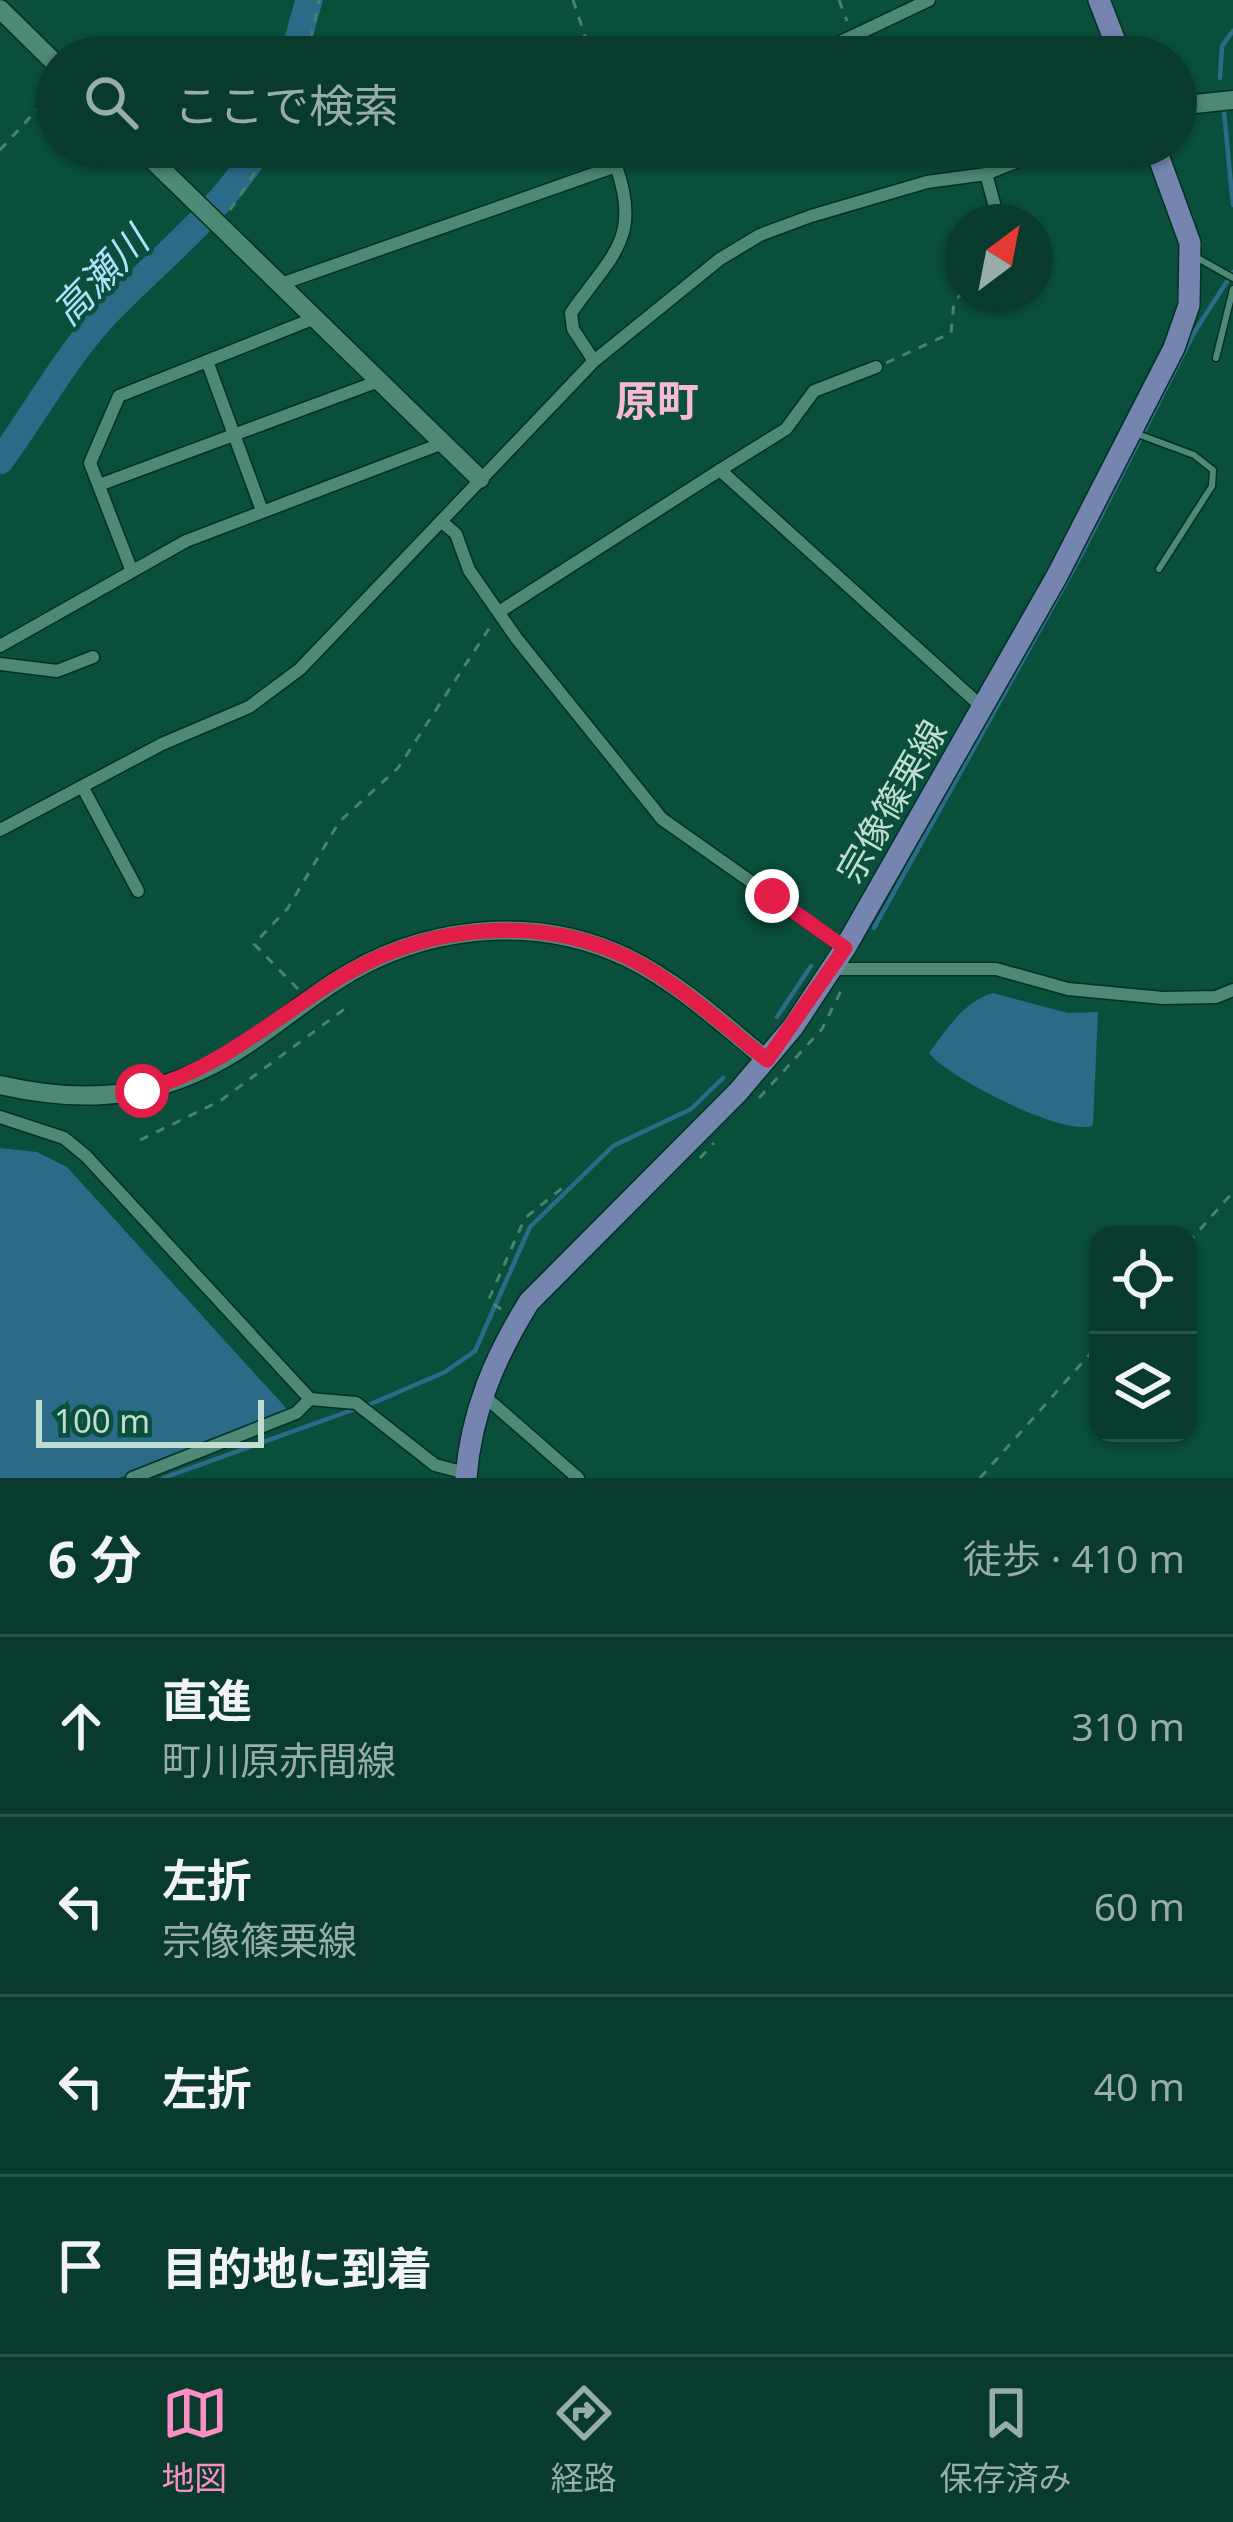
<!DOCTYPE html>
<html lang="ja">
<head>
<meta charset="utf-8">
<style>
	body { margin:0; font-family:"Noto Sans","Noto Sans JP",sans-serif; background:#164539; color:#f1f3f6 }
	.controls { position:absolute; right:36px; bottom:36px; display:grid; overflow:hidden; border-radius:24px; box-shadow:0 3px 9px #0004 }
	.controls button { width:108px; height:108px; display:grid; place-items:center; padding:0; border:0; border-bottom:3px solid #295449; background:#083a2d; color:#f1f3f6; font:60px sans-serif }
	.compass { position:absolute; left:945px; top:204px; width:108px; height:108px; border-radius:50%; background:#083a2d; box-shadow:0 3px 9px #0004; rotate:32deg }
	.scale { position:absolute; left:36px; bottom:30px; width:228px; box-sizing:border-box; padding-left:12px; border:6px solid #bfddd1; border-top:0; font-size:33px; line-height:42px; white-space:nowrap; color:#bfddd1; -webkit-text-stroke:9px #0a4e3c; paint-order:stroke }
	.stop { position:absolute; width:36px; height:36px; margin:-27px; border:9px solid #e11d48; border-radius:50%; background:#fff }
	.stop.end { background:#e11d48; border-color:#fff; box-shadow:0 3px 12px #0008 }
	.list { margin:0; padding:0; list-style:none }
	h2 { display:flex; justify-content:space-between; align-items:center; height:156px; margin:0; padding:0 48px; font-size:51px }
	h2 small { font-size:39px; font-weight:400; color:#98adaa }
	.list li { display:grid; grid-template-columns:78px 1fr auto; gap:36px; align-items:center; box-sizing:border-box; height:180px; padding:0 48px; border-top:3px solid #295449 }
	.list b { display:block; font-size:45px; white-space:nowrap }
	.list p { margin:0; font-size:39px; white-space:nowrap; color:#98adaa }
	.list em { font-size:39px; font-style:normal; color:#98adaa }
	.icon { flex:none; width:66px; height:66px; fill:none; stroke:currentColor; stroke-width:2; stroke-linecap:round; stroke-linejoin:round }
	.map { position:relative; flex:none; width:1233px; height:1478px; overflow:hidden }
	.search { position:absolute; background:#083a2d; box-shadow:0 3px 9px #0004; left:36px; right:36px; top:36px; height:132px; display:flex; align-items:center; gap:30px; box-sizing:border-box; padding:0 42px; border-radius:66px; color:#98adaa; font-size:45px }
	.sheet { height:876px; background:#083a2d }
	nav { display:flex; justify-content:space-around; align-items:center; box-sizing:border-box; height:168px; border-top:3px solid #295449; background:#083a2d; font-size:33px; color:#98adaa }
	nav a { display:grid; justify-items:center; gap:6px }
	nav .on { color:#fb8fc5 }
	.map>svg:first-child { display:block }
	.water { fill:#2c6b87 }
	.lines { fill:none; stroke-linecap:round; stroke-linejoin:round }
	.stream { stroke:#2c6b87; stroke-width:4.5 }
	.river { stroke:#2c6b87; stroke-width:27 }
	.lane-casing { stroke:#003124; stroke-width:9 }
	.street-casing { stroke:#003124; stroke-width:15 }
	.secondary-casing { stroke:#003124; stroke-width:21 }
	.primary-casing { stroke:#003124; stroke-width:24 }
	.path { stroke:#4b8171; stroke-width:3; stroke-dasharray:9 9; stroke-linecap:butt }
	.lane { stroke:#4d8974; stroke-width:6 }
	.street { stroke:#4d8974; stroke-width:12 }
	.secondary { stroke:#4d8974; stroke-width:18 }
	.primary { stroke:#7585af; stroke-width:21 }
	.route { stroke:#e11d48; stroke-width:15 }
	.labels { text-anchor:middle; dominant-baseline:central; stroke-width:9; stroke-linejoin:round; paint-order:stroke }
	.street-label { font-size:36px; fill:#bfddd1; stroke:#0a4e3c }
	.water-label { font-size:39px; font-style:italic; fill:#ade1fa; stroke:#0a4e3c }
	.quarter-label { font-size:42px; font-weight:bold; fill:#f7b9d6; stroke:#0a4e3c }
</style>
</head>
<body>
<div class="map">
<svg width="1233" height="1478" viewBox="0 0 1233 1478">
	<rect width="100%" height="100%" fill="#0a4e3c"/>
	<!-- water -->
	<g class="water">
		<path d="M993,993L1068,1013L1098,1012L1093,1125C1067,1139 947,1077 929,1053C946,1030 964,1001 993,993Z"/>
		<polygon points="0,1148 37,1152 67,1167 287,1409 282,1416 119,1478 0,1478"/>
	</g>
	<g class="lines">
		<!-- stream -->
		<g class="stream">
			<polyline points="1220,78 1222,46 1233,31"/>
			<polyline points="1224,112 1233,205"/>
			<polyline points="874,928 1078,561 1195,331 1233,272"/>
			<polyline points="777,1017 811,966"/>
			<polyline points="366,1406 445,1372 475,1351 530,1227 613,1146 691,1109 723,1078"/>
			<polyline points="163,1478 355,1409"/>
		</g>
		<!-- river -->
		<g class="river">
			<polyline points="293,57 309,0"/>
			<path d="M0,461C34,415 64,359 103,317C157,260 218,215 260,147"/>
		</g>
		<!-- lane casing -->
		<g class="lane-casing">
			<g id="lane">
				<polyline points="1194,256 1233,278"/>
				<polyline points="1216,358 1233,289"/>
				<polyline points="1135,433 1194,455 1213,470 1212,486 1159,569"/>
			</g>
		</g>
		<!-- street casing -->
		<g class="street-casing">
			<g id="street">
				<polyline points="809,57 929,0"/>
				<polyline points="986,174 999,222"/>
				<polyline points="281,284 616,166 630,147"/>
				<polyline points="207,361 261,508"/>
				<path d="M594,361L573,329L571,313C611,255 642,239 616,166"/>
				<polyline points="720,470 786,429 814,391 876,367"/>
				<polyline points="99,485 379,381"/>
				<polyline points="441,521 456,534 469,570 517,639 662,819 845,948"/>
				<polyline points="131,569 90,463 119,396 315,318"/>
				<polyline points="499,612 720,470 982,707"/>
				<polyline points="0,646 186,541 443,443"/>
				<polyline points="0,664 57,671 93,657"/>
				<polyline points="83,788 138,891"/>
				<polyline points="0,830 162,744 249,707 300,669 594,361 720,259 760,235 811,216 927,182 986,174 1052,147"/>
				<polyline points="833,969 996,969 1068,989 1163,998 1216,997 1233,990"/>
				<polyline points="0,1117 64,1138 86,1156 310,1399"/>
				<polyline points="483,1395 578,1478"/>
				<polyline points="132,1478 296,1413 310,1399 356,1403 435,1465 466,1473"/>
			</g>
		</g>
		<!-- secondary casing -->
		<g class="secondary-casing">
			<g id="secondary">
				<polyline points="0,9 57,65"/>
				<polyline points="1176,106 1233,100"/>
				<polyline points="139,147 480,479"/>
				<path d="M0,1085C70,1101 138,1101 204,1069C251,1047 290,1011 333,983C419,926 533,912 628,958C679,983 723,1024 767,1060"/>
			</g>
		</g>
		<!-- primary casing -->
		<g class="primary-casing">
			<g id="primary">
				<polyline points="1099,0 1121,57"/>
				<path d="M466,1478C471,1412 495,1357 529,1302L738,1092L793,1027L845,948L1057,576L1174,348L1189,305L1190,243L1155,147"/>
			</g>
		</g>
		<!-- path -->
		<g class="path">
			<polyline points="573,0 592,57"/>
			<polyline points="839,0 847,21"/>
			<polyline points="307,57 319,0"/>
			<polyline points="0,150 57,88"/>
			<polyline points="230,210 272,147"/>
			<polyline points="886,363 951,333 954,302 963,292"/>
			<polyline points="298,989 254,944 288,908 339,822 398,768 492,624"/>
			<polyline points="759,1098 822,1029 843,987"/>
			<polyline points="140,1140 220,1101 346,1008"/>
			<polyline points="700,1158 714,1143"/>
			<polyline points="1188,1243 1233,1192"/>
			<polyline points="501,1309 488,1301 525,1218 566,1185"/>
			<polyline points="980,1478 1098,1345"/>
		</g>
		<!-- lane -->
		<use href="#lane" class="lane"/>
		<!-- street -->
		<use href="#street" class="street"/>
		<!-- secondary -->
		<use href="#secondary" class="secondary"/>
		<!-- primary -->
		<use href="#primary" class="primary"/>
	</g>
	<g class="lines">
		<!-- route -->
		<path class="route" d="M142,1091C220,1068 272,1020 339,978C430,922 549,912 644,966C688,992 727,1028 767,1060L845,948L772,896"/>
	</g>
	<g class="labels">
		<!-- street labels -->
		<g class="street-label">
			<text transform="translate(891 801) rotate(-60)">宗像篠栗線</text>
		</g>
		<!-- water labels -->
		<g class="water-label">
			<text transform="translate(99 275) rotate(-46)">高瀬川</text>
		</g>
		<!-- quarter labels -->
		<g class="quarter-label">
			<text x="657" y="399">原町</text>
		</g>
	</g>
</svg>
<div class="controls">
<button><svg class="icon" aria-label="locate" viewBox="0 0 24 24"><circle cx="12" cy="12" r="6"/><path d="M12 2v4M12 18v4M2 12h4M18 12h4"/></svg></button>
<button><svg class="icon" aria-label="layers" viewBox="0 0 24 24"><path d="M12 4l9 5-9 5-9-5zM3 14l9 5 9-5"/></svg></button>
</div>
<svg class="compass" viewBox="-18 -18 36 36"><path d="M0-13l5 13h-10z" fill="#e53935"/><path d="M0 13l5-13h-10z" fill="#98adaa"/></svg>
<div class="scale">100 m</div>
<div class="stop" style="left:142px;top:1091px"></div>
<div class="stop end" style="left:772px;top:896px"></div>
<div class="search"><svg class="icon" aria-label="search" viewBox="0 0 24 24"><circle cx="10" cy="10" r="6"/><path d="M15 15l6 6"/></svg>ここで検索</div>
</div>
<section class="sheet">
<h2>6 分<small>徒歩 · 410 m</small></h2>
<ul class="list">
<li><svg class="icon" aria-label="ahead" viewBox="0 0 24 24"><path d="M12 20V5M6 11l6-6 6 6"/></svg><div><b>直進</b><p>町川原赤間線</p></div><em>310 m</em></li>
<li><svg class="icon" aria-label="left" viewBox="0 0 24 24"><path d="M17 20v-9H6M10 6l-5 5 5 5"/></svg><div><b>左折</b><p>宗像篠栗線</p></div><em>60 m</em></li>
<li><svg class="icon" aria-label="left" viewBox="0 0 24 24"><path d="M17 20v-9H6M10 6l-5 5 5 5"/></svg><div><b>左折</b></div><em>40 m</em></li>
<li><svg class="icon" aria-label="arrive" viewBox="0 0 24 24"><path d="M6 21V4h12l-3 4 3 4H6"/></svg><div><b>目的地に到着</b></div></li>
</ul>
</section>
<nav>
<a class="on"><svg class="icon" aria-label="map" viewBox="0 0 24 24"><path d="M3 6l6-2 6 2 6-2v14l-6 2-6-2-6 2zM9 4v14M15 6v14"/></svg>地図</a>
<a><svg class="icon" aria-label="directions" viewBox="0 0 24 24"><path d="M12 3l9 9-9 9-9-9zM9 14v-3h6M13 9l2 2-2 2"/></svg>経路</a>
<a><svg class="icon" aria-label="saved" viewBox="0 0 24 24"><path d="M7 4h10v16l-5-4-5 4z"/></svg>保存済み</a>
</nav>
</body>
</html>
